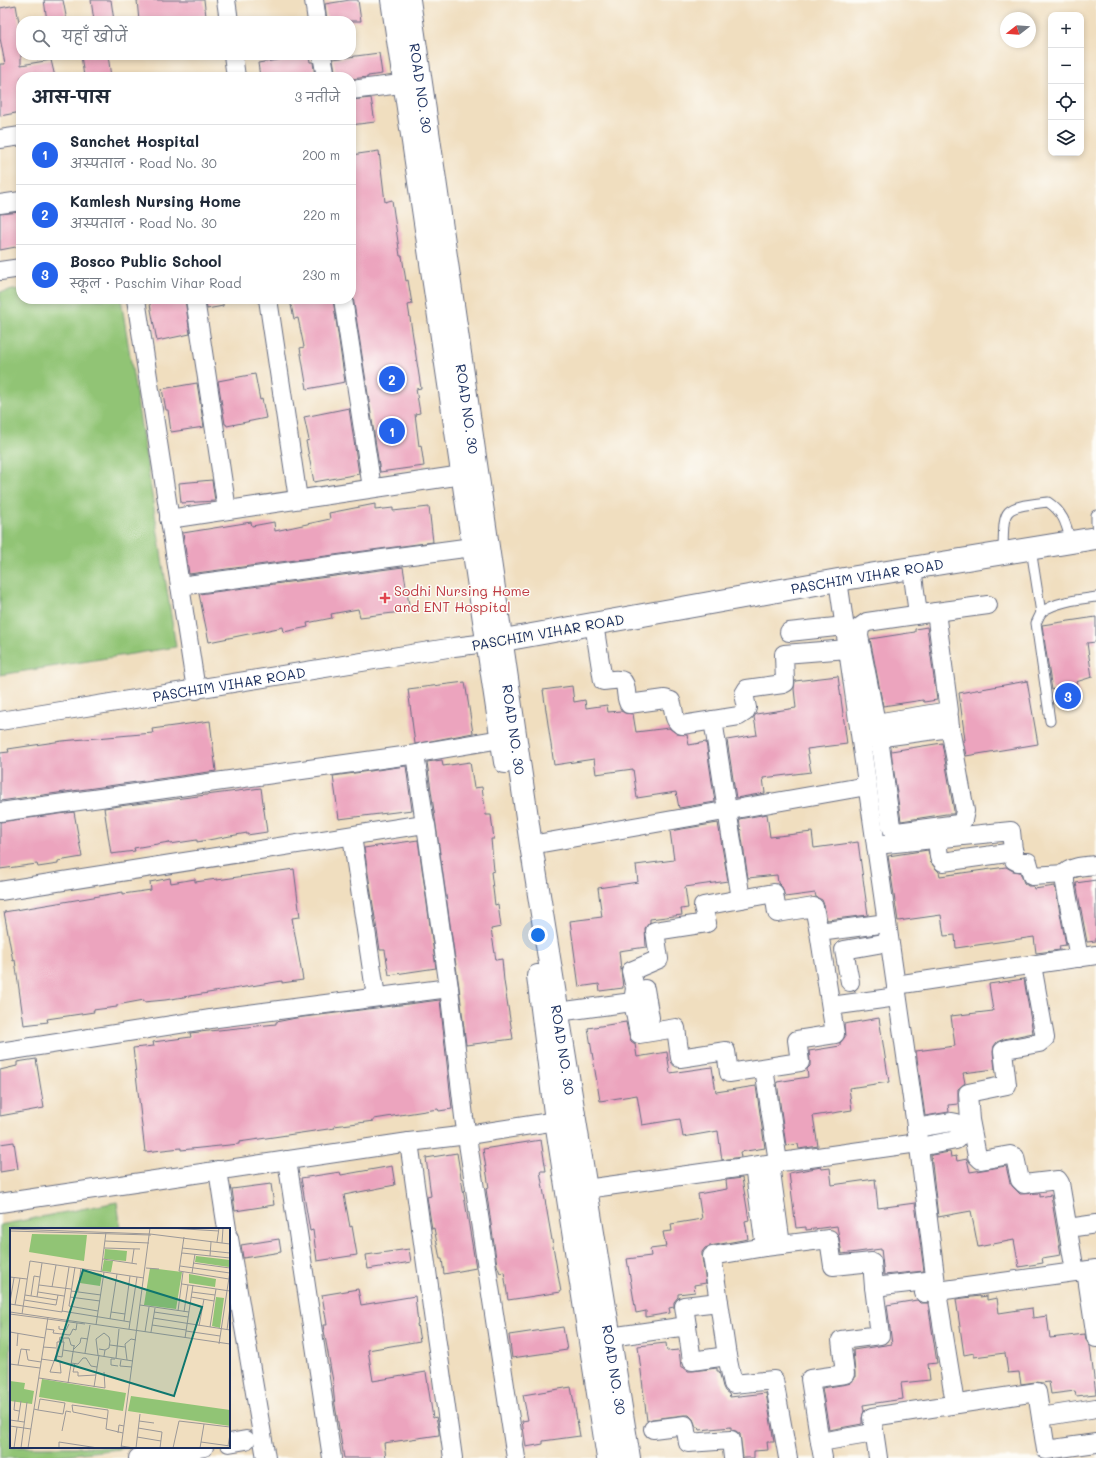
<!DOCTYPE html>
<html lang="hi">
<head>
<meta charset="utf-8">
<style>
	body { margin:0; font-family:Mali,"Playpen Sans Deva",sans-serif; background:#f2f2f3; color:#1f2937 }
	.controls { position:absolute; right:12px; top:12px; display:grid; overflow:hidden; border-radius:8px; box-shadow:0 2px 6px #0003 }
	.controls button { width:36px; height:36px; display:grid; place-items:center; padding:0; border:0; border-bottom:1px solid #e0e1e3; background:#fff; color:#1f2937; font:20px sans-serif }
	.compass { position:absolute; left:1000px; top:12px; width:36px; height:36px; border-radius:50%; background:#fff; box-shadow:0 2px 6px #0003; rotate:253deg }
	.you { position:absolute; left:538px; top:935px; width:14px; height:14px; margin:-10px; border:3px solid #fff; border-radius:50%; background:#1a73e8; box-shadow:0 0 0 6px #1a73e833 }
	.badge { display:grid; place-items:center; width:26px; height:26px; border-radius:50%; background:#2563eb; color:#fff; font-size:13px; font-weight:700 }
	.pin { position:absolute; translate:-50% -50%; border:2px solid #fff; box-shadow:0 1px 4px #0006 }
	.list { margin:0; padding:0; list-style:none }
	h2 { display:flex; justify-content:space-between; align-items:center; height:52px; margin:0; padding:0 16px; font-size:17px }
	h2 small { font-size:13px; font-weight:400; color:#747a83 }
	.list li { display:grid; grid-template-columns:26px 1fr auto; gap:12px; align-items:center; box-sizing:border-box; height:60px; padding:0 16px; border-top:1px solid #e0e1e3 }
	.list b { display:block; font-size:15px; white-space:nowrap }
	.list p { margin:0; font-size:13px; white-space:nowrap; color:#747a83 }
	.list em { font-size:13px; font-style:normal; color:#747a83 }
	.icon { flex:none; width:22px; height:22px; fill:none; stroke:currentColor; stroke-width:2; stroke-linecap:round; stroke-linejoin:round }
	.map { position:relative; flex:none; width:1096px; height:1458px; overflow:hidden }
	.search { position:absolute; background:#fff; box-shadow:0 2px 6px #0003; left:16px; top:16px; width:340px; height:44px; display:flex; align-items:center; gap:10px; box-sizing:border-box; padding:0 14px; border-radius:16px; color:#747a83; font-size:15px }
	.panel { position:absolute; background:#fff; box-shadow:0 2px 6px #0003; left:16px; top:72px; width:340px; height:232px; border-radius:16px }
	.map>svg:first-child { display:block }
	.green { fill:#91c475; stroke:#567a6a }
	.building { fill:#eca4be }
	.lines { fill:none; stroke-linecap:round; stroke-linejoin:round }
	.service-casing { stroke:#666c80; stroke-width:11 }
	.minor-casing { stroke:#666c80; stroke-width:20 }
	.tertiary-casing { stroke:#666c80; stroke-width:24 }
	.service { stroke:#fff; stroke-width:9 }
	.minor { stroke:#fff; stroke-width:18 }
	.tertiary { stroke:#fff; stroke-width:22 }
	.health-dot { fill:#e0444e; stroke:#fdfcf7; stroke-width:1.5 }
	.labels { text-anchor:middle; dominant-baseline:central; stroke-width:3; stroke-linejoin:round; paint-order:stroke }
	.street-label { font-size:14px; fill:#1b2f5e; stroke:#fdfcf7 }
	.health-label { font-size:14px; fill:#be3a42; stroke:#fdfcf7; text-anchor:start }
	.inset-road { fill:none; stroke:#9b9898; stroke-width:1 }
	.view { fill:#0f766e; fill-opacity:0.15; stroke:#0f766e; stroke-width:2 }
	.inset-edge { fill:none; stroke:#1b2f5e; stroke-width:2 }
</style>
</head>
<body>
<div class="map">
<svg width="1096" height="1458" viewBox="0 0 1096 1458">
	<rect width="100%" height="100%" fill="#fdfcf7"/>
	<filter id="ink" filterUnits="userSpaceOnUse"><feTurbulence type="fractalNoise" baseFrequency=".025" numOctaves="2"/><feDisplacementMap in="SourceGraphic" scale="8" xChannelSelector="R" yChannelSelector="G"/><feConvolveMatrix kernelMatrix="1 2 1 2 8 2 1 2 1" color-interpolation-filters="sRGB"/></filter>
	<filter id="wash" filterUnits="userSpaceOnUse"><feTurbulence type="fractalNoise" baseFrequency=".012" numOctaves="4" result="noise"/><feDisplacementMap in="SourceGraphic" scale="16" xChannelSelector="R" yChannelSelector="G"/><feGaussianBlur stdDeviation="0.9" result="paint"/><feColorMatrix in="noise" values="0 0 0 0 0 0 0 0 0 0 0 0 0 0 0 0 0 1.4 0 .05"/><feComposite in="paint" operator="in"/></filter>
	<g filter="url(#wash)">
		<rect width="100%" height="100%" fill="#f0debf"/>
		<!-- green -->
		<g class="green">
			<polygon points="21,289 21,299 121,299 176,647 0,675 0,292"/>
			<polygon points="117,1202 121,1229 11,1229 11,1447 137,1447 38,1458 0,1458 0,1225"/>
		</g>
		<g id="blocks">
			<!-- building -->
			<g class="building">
				<polygon points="44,0 63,0 67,21 47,21"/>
				<polygon points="91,0 111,0 114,21 94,21"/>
				<polygon points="137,0 204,0 206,16 183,18 183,21 139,21"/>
				<polygon points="350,0 358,0 361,21 327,21 325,4"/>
				<polygon points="16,5 21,34 21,65 51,60 55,77 21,77 21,112 0,116 0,64 5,64 0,38 0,8"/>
				<polygon points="379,53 382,74 368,76 368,77 351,79 351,77 336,77 333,59"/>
				<polygon points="81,55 108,55 111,77 84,77"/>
				<polygon points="309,55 310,62 313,62 315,77 260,77 258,63"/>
				<polygon points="371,98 375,122 351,125 351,100"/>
				<polygon points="379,151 385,202 392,200 400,256 402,256 406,281 408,280 412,304 408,305 421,388 416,389 420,413 415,414 419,446 421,445 424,466 380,472 353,297 351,292 351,155"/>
				<polygon points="21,212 21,246 0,250 0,214"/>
				<polygon points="149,299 185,299 190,334 157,341"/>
				<polygon points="206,299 223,299 223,306 207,309"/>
				<polygon points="297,299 333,299 345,382 307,389 300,348 304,347 298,318 294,319 290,300"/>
				<polygon points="255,374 260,400 262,399 266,418 227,426 226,424 225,424 218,381"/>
				<polygon points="197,383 204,427 171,432 168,410 166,410 162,389"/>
				<polygon points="349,408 359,474 314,482 306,441 309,440 304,417"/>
				<polygon points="212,480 215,501 181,503 179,483"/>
				<polygon points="375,504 375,510 393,508 393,511 429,507 433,542 189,574 183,533 251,522 252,526 274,522 275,531 330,519 329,513"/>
				<polygon points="403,567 410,611 360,617 358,609 331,614 332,618 307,623 308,627 284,632 283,627 209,642 199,594"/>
				<polygon points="1096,617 1096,642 1087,643 1092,677 1076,682 1080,699 1060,700 1055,689 1052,690 1042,625"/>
				<polygon points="927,627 937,700 924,702 923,700 883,706 870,639 915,632 915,629"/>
				<polygon points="838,676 847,744 807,749 811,772 763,778 765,793 736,798 727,740 757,735 754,717 756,714 796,708 794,689 795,681"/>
				<polygon points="1027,681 1038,744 966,756 963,740 965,740 959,693"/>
				<polygon points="465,682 473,733 415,744 408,689"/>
				<polygon points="572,686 574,702 585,700 586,708 607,705 608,712 621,711 625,713 633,714 636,732 669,728 677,734 687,735 689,745 706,742 715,802 679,808 676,792 637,798 633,769 596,774 594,759 554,765 543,690"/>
				<polygon points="210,721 216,771 0,801 0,753 9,752 8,749 62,741 153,733 152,729"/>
				<polygon points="942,743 954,811 954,814 946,814 901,821 891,751"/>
				<polygon points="442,760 443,766 470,762 474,788 482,787 486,815 491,815 494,839 491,839 494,871 491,872 495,905 498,904 501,927 491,929 496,960 502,959 504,981 513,1039 466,1045 459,987 427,762"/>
				<polygon points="406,766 412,810 339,819 333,776"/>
				<polygon points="261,788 267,832 247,835 247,833 197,842 197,840 170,844 169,842 134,848 135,851 111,854 104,808"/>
				<polygon points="74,812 82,857 58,861 58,864 38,867 37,864 0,869 0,822"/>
				<polygon points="767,814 770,837 812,832 814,848 858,842 868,915 827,920 824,905 822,900 816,897 815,893 785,897 782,887 778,883 777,875 748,878 739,819"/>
				<polygon points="718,823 728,881 685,887 688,908 681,909 682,915 650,919 650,922 645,928 646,947 619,951 623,988 600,991 599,984 579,987 570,921 602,917 598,888 638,882 636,865 674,860 670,831"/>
				<polygon points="418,840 436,968 389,975 385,950 380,950 364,848"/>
				<polygon points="928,850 931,863 939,872 940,876 1006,867 1013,871 1020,872 1024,883 1028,886 1033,886 1034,889 1055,886 1066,945 1059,946 1060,950 1036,953 1034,937 956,948 955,935 944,936 941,915 898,921 888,856"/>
				<polygon points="294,869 300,917 292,918 303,980 282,983 282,981 165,1000 144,1002 144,1000 117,1005 117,1007 93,1010 94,1012 47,1019 48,1022 24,1025 15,960 13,961 4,912 123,892 123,894 151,890 150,882 170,878 171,883 195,879 195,882 217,879 217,880"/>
				<polygon points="1096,880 1096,941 1087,942 1076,883"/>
				<polygon points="1024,979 1033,1033 1004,1039 997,1042 994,1046 993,1052 995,1069 963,1073 965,1083 958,1089 958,1104 948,1105 949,1112 925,1116 916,1051 955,1046 951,1016 993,1011 989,984"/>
				<polygon points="440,1000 452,1109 439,1111 438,1109 374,1119 374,1121 334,1126 335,1128 239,1142 239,1144 181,1150 181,1148 145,1152 133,1048 154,1046 153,1042 191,1037 190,1033 276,1024 276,1022 296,1018"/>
				<polygon points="879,1018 889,1082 849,1088 852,1110 813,1116 818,1146 799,1149 798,1144 786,1146 777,1082 808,1077 807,1069 810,1066 810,1061 809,1051 840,1046 840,1043 845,1037 844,1024"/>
				<polygon points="626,1022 629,1036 631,1041 635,1044 637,1057 667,1052 670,1073 712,1067 716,1092 756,1086 765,1148 740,1152 741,1157 722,1160 718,1131 683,1137 680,1119 642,1125 637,1095 600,1101 588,1028"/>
				<polygon points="36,1059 44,1108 0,1116 0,1070 17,1066 17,1062"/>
				<polygon points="541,1140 546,1171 540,1171 561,1292 508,1300 504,1272 500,1273 497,1265 486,1189 489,1188 483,1149"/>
				<polygon points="14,1142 18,1169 0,1172 0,1144"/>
				<polygon points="950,1152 951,1157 956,1156 957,1161 967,1159 970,1172 1006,1166 1010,1183 1013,1187 1020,1194 1040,1193 1040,1197 1051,1195 1061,1255 1042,1258 1043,1263 1019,1267 1014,1240 978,1247 971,1211 938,1217 931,1155"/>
				<polygon points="457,1153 476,1268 444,1274 442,1259 440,1259 434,1228 432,1229 427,1197 431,1196 426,1158"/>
				<polygon points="392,1166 395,1185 344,1195 350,1227 352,1226 357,1255 317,1261 313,1230 310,1231 301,1178 340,1172 341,1175"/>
				<polygon points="821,1167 822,1169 830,1168 832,1185 875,1179 878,1208 915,1203 924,1271 884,1275 881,1249 842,1254 837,1226 806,1230 806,1227 796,1228 789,1173"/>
				<polygon points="742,1178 749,1220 745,1221 748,1239 710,1246 705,1248 702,1252 702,1257 706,1283 694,1285 695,1292 678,1294 678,1297 674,1302 674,1307 669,1308 670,1313 646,1317 646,1311 636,1313 627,1259 651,1256 650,1249 666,1247 663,1232 672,1231 671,1224 702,1219 698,1194 727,1189 726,1180"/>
				<polygon points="271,1184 274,1205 235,1211 232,1189"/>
				<polygon points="279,1239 281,1252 243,1258 241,1245"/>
				<polygon points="409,1249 411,1262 368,1269 366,1255"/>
				<polygon points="358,1289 361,1305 415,1296 418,1324 417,1324 420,1341 368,1350 373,1381 426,1372 433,1418 436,1417 439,1431 439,1435 384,1443 386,1458 344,1458 335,1405 333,1387 334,1387 323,1325 327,1325 322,1295"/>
				<polygon points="980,1296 980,1297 987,1296 987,1300 997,1298 999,1313 1032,1308 1033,1318 1047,1316 1050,1338 1085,1334 1086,1340 1090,1346 1096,1394 1076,1396 1075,1391 1051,1394 1049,1382 1042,1383 1035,1382 1021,1384 1019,1372 1008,1373 1005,1353 974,1357 974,1353 964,1355 956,1299"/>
				<polygon points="917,1300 920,1303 928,1303 937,1363 928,1364 930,1380 901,1383 903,1399 863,1405 864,1411 862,1418 862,1424 829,1430 822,1388 847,1384 851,1383 855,1378 855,1373 853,1350 892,1344 887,1305"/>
				<polygon points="563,1327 567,1350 512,1358 509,1335"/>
				<polygon points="666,1343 667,1351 679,1350 681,1367 683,1367 688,1371 693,1371 717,1368 717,1371 719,1371 723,1387 725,1391 729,1394 730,1397 766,1393 774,1442 767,1442 768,1450 754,1451 754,1458 743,1458 740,1434 736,1431 731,1430 731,1427 700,1430 699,1427 696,1427 693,1419 689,1415 684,1415 652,1419 647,1421 638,1346"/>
				<polygon points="571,1387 580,1436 543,1441 543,1444 526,1447 522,1421 528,1420 523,1395"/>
			</g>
		</g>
	</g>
	<g filter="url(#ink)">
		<use href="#blocks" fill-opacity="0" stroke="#666c80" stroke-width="1"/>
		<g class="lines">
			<!-- service casing -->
			<g class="service-casing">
				<g id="service">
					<polyline points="1096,515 1096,524"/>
					<polyline points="1031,549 1041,613"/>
					<path d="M1003,553C1004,506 1001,508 1048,502C1064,513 1066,524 1071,542"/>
					<path d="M1050,721L1036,623C1038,620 1039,615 1042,612C1054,602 1081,599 1096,597"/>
				</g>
			</g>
			<!-- minor casing -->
			<g class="minor-casing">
				<g id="minor">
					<polyline points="226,0 229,21"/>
					<polyline points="314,0 317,21"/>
					<polyline points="233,55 236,77"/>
					<polyline points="322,55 326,77"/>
					<polyline points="351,90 418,82"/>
					<polyline points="0,139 21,136"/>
					<polyline points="0,204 21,201"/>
					<polyline points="0,271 21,268"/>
					<polyline points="136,299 196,690"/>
					<polyline points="195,299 227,510"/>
					<polyline points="268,299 298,499"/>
					<polyline points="343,299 372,488"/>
					<polyline points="169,519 462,475"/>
					<polyline points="912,568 918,614"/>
					<polyline points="838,580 919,1147 937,1292 955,1404"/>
					<polyline points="180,586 472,547"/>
					<polyline points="936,612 988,605"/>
					<path d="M594,624L603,681C608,681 614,679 619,680C629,680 624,698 629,704L665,699L671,701C675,710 672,721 682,725L739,716L745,712L747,708L744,694L747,689L783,684L785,683L784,654L848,649"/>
					<polyline points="789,632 845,626"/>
					<polyline points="713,720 741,899"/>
					<path id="s1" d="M0,721L454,647L486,643"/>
					<polyline points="872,723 876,723 949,711 936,612 867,622 860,627 859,636 876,723"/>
					<polyline points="879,738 891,826 893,831 897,832 958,824 963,820 965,811 950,728"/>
					<polyline points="868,739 950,728 949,717"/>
					<polyline points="0,812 417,754"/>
					<polyline points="425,824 416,761 417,754 424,752 501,739"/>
					<polyline points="352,836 376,997"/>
					<polyline points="937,839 939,857 943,862 1014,852"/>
					<polyline points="531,845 867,786"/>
					<polyline points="876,845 1011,831 1014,860 1018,862 1028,862 1032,876 1065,874"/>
					<polyline points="0,891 424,824 426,825 449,988 464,1117 516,1458"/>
					<polyline points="819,932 814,907 777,913 774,893 703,906 707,923 655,931 659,959 631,971 635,988 633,1002 639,1034 676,1028 680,1058 726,1051 729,1073 800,1062 797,1040 835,1034 819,932 887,923"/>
					<path d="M1079,958L1065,883C1065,879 1065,875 1066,873C1070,866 1089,866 1096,865"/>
					<polyline points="1032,965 1045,1038 1039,1043 1006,1049 1003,1051 1007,1085 968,1093 970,1120 977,1156 981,1160 1010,1155 1015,1157 1020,1180 1024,1184 1058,1180 1060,1183 1075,1272"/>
					<polyline points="850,982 844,950 889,942"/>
					<polyline points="896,985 1096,955"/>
					<polyline points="645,989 650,1018"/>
					<polyline points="831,1006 897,997"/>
					<polyline points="558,1012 647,1000"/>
					<polyline points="0,1052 217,1018 449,988"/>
					<polyline points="764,1068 778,1162"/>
					<path d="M916,1128L952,1122L957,1123C961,1129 961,1135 956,1140L919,1147"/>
					<polyline points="409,1142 453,1458"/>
					<polyline points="287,1160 332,1458"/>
					<polyline points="770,1164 781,1245"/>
					<polyline points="754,1166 765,1247 829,1239 833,1266 872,1262 874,1287 935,1280"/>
					<polyline points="218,1170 227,1229"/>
					<polyline points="586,1189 918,1143"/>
					<polyline points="0,1203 409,1142 468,1135 569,1119"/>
					<polyline points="1068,1228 1096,1224"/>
					<polyline points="229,1238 266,1458"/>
					<polyline points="1086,1271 1096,1338"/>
					<polyline points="924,1293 1096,1269"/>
					<polyline points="719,1302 712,1256 765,1247"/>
					<polyline points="687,1326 684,1306 719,1302 727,1356"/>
					<polyline points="610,1337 687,1326 692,1361 727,1356 733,1384 774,1380 788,1458"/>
					<polyline points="1041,1417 1096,1408"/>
					<polyline points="653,1429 685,1425 688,1443 731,1440 733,1458"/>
					<polyline points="820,1442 810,1379 845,1374 841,1340 880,1335 874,1287"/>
					<polyline points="229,1443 246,1440"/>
					<polyline points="138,1458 204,1447"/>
					<polyline points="823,1458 820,1442 874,1433"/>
					<polyline points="878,1458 872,1417 1037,1392 1046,1450 1096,1443"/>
				</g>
			</g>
			<!-- tertiary casing -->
			<g class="tertiary-casing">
				<g id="tertiary">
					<polyline points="392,0 505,762"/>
					<path id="s2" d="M409,0L531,845L629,1458"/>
					<path id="s3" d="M487,643L838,580L1096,538"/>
					<polyline points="538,976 556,1121 608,1458"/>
				</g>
			</g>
			<!-- service -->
			<use href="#service" class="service"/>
			<!-- minor -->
			<use href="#minor" class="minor"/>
			<!-- tertiary -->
			<use href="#tertiary" class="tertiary"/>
		</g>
	</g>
	<!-- markers -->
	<path class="health-dot" d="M383 592h4v4h4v4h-4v4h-4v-4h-4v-4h4z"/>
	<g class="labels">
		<!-- street labels -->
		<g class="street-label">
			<text stroke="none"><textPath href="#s2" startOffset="89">ROAD NO. 30</textPath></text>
			<text stroke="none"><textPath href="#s2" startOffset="413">ROAD NO. 30</textPath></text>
			<text stroke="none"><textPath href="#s3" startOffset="386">PASCHIM VIHAR ROAD</textPath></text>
			<text transform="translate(548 632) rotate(-10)">PASCHIM VIHAR ROAD</text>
			<text stroke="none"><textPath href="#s1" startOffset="232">PASCHIM VIHAR ROAD</textPath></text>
			<text stroke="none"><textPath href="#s2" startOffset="737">ROAD NO. 30</textPath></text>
			<text stroke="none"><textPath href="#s2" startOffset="1061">ROAD NO. 30</textPath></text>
			<text stroke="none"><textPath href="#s2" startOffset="1385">ROAD NO. 30</textPath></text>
		</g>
		<!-- health labels -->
		<g class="health-label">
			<text x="394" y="590">Sodhi Nursing Home<tspan x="394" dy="16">and ENT Hospital</tspan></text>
		</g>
	</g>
	<!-- overview -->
	<g transform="translate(10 1228)">
		<rect width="220" height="220" fill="#f0debf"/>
		<path d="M22,6L77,7L74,33L19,24ZM95,21L117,23L116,33L94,31ZM186,28L220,32L219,39L185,34ZM94,32L103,33L101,44L92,43ZM140,40L172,44L166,81L134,77ZM72,42L92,46L90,58L70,55ZM179,46L206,51L205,59L179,55ZM206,69L214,70L210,100L202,98ZM32,151L116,165L113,183L29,169ZM0,153L15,155L14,161L24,163L22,176L0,173ZM121,168L220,182V198L118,183Z" fill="#91c475"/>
		<path class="inset-road" d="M159,0L209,3M0,1L140,6L220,16M0,3L141,7M174,9L169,43L219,51M95,13L139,15M207,14L209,0M212,15L213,0M94,20L130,21M172,20L220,25M172,25L220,30M200,28L201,14M93,31L127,36M122,35L124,21M183,35L220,40M170,38L220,45M65,39L59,78L88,83M136,40L149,41M91,44L96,4M182,45L185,26M0,49L17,51M172,56L220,63M29,57L61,61M42,59L46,37M61,63L91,67M68,63L71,40M28,64L54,68M182,64L205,67M15,67L47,72M21,68L24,48L30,49M27,69L32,35M60,69L90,73M181,69L204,73M14,72L46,77L48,67M0,74L4,50M0,76L52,84L59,39M5,77L10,50M130,77L179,84M52,83L114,93L120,48M168,83L173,44M0,84L220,116M101,84L115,86M144,84L178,89M174,84L178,57M0,86L75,96M12,86L20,33L134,50M143,90L220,102M100,91L107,46M114,93L120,94L119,101M120,94L127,49M86,97L94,44M142,97L176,102M49,98V101L56,102L59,96M189,98L194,71M200,99L206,61M36,101L44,102L43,105L60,107L63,101L66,102L67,95M217,102L220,79M176,103L210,108M0,104L35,110M135,104L139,79M141,104L145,80M94,105L99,109L100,113L99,120L95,122M53,110H59L61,117L65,118M175,110L183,57M49,114L50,109L53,110V114M209,116L220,43M100,117L115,119M7,118L8,105M33,119L46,120M16,121L18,132L31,134M64,121L70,115L71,110L78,111M89,121L95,122L94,128M53,122L123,133M75,125L80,97M88,127L86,111L94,105M106,130L109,101M31,131L45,133M105,131H101V137L108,138M111,132L110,138L122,139M117,132L115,116L121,111L126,112M44,133L40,144L51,145L50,134M46,133L47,128L52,129L54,114H47V128M61,135L68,136L73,130H76L81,138L87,139M65,135L63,144H68V148L86,147M0,136L30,140M8,137L11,121L20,122M29,150L95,160L94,144M58,155L64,118M84,159L89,127M5,172L4,182L9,183M24,181L28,182L53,186L55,175L30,171L28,182M97,191L63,184L62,177L98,182V184L96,201L113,205M0,192L14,194M8,193L11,173M129,193L144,195M0,198L21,201M128,200L152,204L150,220M52,203L56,183L61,184M108,205L109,197L114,198M127,209L151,213M191,214L220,218M111,218L124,220M218,218L220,206M4,220L7,199M11,220L17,174M18,220L38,89M49,220V214L88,220M111,220L140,0M126,220L130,186M163,220L169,193L220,199M190,220L194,196"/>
		<path class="view" d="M73,42L192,79L164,168L45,132Z"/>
		<rect width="220" height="220" class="inset-edge"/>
	</g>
</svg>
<div class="controls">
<button>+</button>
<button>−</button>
<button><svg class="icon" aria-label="locate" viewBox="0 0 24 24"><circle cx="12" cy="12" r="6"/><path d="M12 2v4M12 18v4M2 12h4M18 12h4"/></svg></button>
<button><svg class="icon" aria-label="layers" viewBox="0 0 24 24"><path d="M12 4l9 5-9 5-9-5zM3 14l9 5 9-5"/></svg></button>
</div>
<svg class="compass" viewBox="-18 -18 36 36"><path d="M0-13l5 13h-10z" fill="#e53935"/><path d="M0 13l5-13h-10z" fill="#747a83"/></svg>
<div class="you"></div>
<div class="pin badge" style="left:392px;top:431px">1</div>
<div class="pin badge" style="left:392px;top:379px">2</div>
<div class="pin badge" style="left:1068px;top:696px">3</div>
<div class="search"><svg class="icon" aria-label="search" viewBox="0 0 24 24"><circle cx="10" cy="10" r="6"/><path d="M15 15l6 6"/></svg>यहाँ खोजें</div>
<section class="panel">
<h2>आस-पास<small>3 नतीजे</small></h2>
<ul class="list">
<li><span class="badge">1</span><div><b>Sanchet Hospital</b><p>अस्पताल · Road No. 30</p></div><em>200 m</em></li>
<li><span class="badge">2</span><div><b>Kamlesh Nursing Home</b><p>अस्पताल · Road No. 30</p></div><em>220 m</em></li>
<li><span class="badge">3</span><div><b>Bosco Public School</b><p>स्कूल · Paschim Vihar Road</p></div><em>230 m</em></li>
</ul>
</section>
</div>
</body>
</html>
